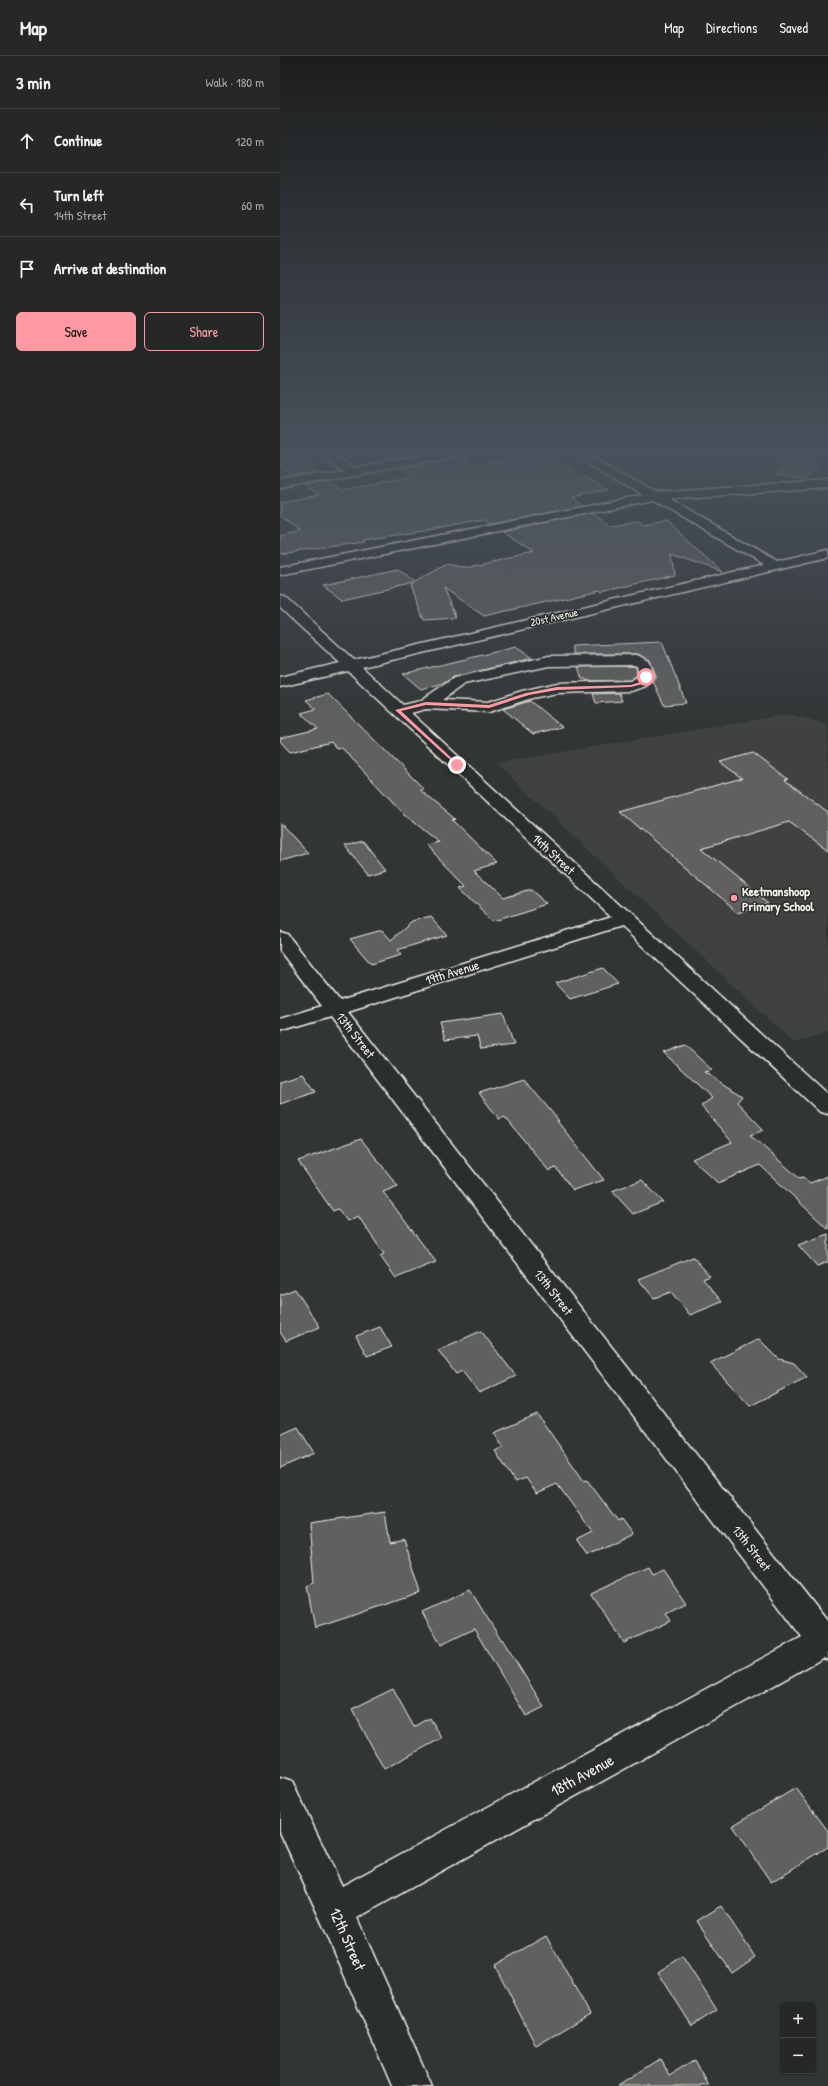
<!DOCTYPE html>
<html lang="en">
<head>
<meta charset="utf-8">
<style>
	body { margin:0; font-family:"Patrick Hand",sans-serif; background:#323434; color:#f1f3f6 }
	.controls { position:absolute; right:12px; bottom:12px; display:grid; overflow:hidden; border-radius:6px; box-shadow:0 1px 3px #0004 }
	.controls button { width:36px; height:36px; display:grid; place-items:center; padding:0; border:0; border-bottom:1px solid #424445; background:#262828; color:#f1f3f6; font:20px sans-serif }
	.stop { position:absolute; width:12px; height:12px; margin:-9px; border:3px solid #ff9aa2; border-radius:50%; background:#fff }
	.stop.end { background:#ff9aa2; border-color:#fff; box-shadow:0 1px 4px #0008 }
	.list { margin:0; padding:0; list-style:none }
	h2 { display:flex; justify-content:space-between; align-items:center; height:52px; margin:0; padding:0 16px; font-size:17px }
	h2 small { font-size:13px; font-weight:400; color:#a4a6a8 }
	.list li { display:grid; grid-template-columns:26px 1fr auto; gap:12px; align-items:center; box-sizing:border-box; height:64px; padding:0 16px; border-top:1px solid #424445 }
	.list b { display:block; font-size:15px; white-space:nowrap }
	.list p { margin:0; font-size:13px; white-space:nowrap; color:#a4a6a8 }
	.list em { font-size:13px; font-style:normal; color:#a4a6a8 }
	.actions { display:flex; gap:8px; padding:12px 16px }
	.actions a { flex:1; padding:9px 0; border:1px solid #ff9aa2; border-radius:6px; text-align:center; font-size:14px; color:#ff9aa2 }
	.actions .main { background:#ff9aa2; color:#111 }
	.icon { flex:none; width:22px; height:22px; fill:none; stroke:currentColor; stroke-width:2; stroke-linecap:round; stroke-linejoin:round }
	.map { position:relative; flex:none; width:548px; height:2030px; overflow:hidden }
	header { display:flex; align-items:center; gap:24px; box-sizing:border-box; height:56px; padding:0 20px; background:#262828; border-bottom:1px solid #424445 }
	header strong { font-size:19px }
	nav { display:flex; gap:22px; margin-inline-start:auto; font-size:14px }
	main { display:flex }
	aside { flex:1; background:#262828 }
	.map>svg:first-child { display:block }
	.built { fill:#404242 }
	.building { fill:#5f605f; stroke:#f4f1e8 }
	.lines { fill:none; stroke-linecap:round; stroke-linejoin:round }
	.minor-casing { stroke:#f4f1e8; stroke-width:3 }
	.minor { fill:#2a2d2e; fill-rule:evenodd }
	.route { fill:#ff9aa2 }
	.poi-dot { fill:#ff9aa2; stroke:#2a2d2e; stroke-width:1.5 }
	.labels { text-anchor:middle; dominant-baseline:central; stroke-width:3; stroke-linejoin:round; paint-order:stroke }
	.far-street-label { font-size:11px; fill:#f4f1e8; stroke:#2a2d2e }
	.street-label { font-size:13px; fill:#f4f1e8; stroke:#2a2d2e }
	.poi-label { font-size:13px; font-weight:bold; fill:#f4f1e8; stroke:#2a2d2e; text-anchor:start }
	.near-street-label { font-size:16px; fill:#f4f1e8; stroke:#2a2d2e }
</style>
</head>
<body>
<header>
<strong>Map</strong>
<nav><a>Map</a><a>Directions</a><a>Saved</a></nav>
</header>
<main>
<aside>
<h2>3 min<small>Walk · 180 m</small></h2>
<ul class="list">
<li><svg class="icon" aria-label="ahead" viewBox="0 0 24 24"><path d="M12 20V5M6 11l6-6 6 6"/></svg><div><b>Continue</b></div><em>120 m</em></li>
<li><svg class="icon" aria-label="left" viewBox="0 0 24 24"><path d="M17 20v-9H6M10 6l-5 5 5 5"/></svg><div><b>Turn left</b><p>14th Street</p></div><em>60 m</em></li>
<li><svg class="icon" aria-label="arrive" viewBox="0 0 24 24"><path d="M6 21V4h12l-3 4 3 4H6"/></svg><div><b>Arrive at destination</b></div></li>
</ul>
<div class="actions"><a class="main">Save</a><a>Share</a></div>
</aside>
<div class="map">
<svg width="548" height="2030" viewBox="0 0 548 2030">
	<rect width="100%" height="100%" fill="#323535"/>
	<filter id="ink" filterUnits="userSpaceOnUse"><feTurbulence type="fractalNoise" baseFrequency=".025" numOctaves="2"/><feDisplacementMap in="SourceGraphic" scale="8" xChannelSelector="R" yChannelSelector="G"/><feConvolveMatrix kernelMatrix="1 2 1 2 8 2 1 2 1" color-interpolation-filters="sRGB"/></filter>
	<g filter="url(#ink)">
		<!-- built -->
		<polygon class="built" points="510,658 548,669 548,976 514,987 216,707"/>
		<!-- building -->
		<g class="building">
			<polygon points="91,394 168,394 106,404"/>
			<polygon points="488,394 522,394 541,412 526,423 495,418 505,411"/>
			<polygon points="259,398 300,423 307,422 329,434 291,442 302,450 210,468 204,464 144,475 82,484 84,486 0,498 0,480 20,475 0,459 0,446 39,439 25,430 50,425 63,434 132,421 118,413 186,400 187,411"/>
			<polygon points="18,402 39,417 14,421 0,411 0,405"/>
			<polygon points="313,457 330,469 358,465 362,469 386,465 443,516 392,498 395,519 322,536 320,534 204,560 163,532 176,562 144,564 130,530 134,527 62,543 43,529 118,513 135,526 167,508 185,512 254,497 222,476"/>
			<polygon points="382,586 406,647 384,649 373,625 376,620 370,604 358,598 294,598 292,590"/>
			<polygon points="236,591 252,602 174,621 164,627 141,633 123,618"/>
			<polygon points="354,610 356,611 357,619 350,624 307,625 306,623 302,623 298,611"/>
			<polygon points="339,637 342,645 316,647 313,638"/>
			<polygon points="48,638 144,733 140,734 175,763 172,764 217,808 194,815 223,842 251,834 267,848 214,865 180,832 186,830 146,789 159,786 124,758 62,692 57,693 51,686 10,696 0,685 0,682 38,673 21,657 36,653 26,644"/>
			<polygon points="250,645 282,671 253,678 223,653"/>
			<polygon points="473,697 508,723 505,724 548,756 548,794 509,766 421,792 488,847 458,856 340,756 462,722 440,706"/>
			<polygon points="0,767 28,797 0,805"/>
			<polygon points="83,785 105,813 88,818 65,790"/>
			<polygon points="151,861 167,879 117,894 121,899 91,908 70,883 102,874 111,884 132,866"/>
			<polygon points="323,912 338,928 290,943 275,927"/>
			<polygon points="223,958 234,989 201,993 197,980 165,984 160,967"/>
			<polygon points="405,989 432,1014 424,1016 462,1040 457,1046 484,1074 470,1079 519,1122 523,1121 530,1127 548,1120 548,1173 480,1109 438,1127 412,1103 452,1086 421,1050 432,1042 384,997"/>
			<polygon points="23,1018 36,1036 0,1048 0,1025"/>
			<polygon points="244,1023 279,1065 277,1065 324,1124 293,1134 276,1112 269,1115 225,1061 219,1063 199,1037"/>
			<polygon points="81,1083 118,1130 103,1136 156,1206 116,1222 100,1200 104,1198 78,1160 67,1165 58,1153 53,1155 18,1105"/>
			<polygon points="362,1124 383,1146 353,1158 332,1135"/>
			<polygon points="548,1178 548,1206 537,1210 518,1189"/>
			<polygon points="413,1201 430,1220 423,1223 442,1246 410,1259 391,1236 374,1242 358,1223"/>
			<polygon points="15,1233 40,1271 6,1285 0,1276 0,1239"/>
			<polygon points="100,1271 112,1291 87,1300 76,1280"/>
			<polygon points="201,1275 236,1320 199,1337 182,1315 176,1318 158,1294"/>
			<polygon points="479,1283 499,1303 514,1307 527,1321 470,1350 430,1307"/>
			<polygon points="257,1358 304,1425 307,1424 338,1465 341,1463 352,1478 307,1500 297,1485 313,1477 277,1428 257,1437 246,1422 235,1426 215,1395 223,1391 214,1377"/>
			<polygon points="18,1371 34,1397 0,1412 0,1379"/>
			<polygon points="105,1456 110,1486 124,1483 141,1537 35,1572 27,1530 34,1527 29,1467"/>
			<polygon points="368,1511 372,1518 383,1513 406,1547 386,1557 391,1565 344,1587 311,1537"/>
			<polygon points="190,1534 221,1584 222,1583 264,1651 246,1660 194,1573 161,1589 142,1556"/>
			<polygon points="113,1633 134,1671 150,1662 162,1682 104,1713 72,1653"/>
			<polygon points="516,1732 548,1775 548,1791 491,1826 452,1770"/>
			<polygon points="441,1850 475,1901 452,1917 417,1865"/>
			<polygon points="266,1880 310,1958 256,1990 215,1909"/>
			<polygon points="402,1900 437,1954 412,1970 378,1916"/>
			<polygon points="380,2003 390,2020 415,2004 429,2030 338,2030"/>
		</g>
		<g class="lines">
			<!-- minor casing -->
			<g class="minor-casing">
				<g id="minor">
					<polygon points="38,394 51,394 77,411 176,394 200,394 194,397 0,433 0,425 65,414"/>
					<path d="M289,394H303L376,436L548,424V432L388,443L497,506L548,494V502L82,611L123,649L140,645L174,622L269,600L357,599L369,605L375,621L366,630L351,635L277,637L252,642L209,656L146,653L131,657L548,1039V1058L540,1056L341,870L68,956L548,1566V1604L543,1602L77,1862L152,2030H112L42,1867L0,1776V1722L12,1726L62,1830L522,1581L50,961L0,976V963L42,950L0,895V876L7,878L60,945L331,861L68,615L0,631V621L60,607L0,552V540L5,541L74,604L484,509L372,444L0,519V511L363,439ZM354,609L357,610L359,620L350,625L277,627L242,635L208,646L162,644L184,628L269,610Z"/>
				</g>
			</g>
			<!-- minor -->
			<use href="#minor" class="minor"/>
		</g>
	</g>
	<!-- sky -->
	<linearGradient id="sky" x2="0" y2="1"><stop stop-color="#1c1d1d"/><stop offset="0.58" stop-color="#49515c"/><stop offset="1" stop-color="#49515c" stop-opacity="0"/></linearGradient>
	<rect width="548" height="678" fill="url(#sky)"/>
	<!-- route -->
	<polygon class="route" points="365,620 369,621 363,628 351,631 277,634 249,639 209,652 146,649 121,655 178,708 177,710 115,654 146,646 209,649 246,637 277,631 351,629 360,626"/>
	<!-- markers -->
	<circle class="poi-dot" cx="454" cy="842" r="4"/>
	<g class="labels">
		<!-- far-street labels -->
		<g class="far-street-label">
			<text transform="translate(274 561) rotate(-13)">20st Avenue</text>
		</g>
		<!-- street labels -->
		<g class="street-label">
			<text transform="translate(274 798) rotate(43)">14th Street</text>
			<text transform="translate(172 916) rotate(-17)">19th Avenue</text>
			<text transform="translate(76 979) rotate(52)">13th Street</text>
			<text transform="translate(274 1236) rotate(52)">13th Street</text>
			<text transform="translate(472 1492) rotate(52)">13th Street</text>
		</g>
		<!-- poi labels -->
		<g class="poi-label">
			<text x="462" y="835">Keetmanshoop<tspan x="462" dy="15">Primary School</tspan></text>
		</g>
		<!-- near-street labels -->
		<g class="near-street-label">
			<text transform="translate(302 1719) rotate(-29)">18th Avenue</text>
			<text transform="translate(68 1883) rotate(66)">12th Street</text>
		</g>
	</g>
</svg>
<div class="controls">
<button>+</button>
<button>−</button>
</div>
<div class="stop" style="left:366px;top:621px"></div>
<div class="stop end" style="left:177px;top:709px"></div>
</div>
</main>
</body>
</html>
